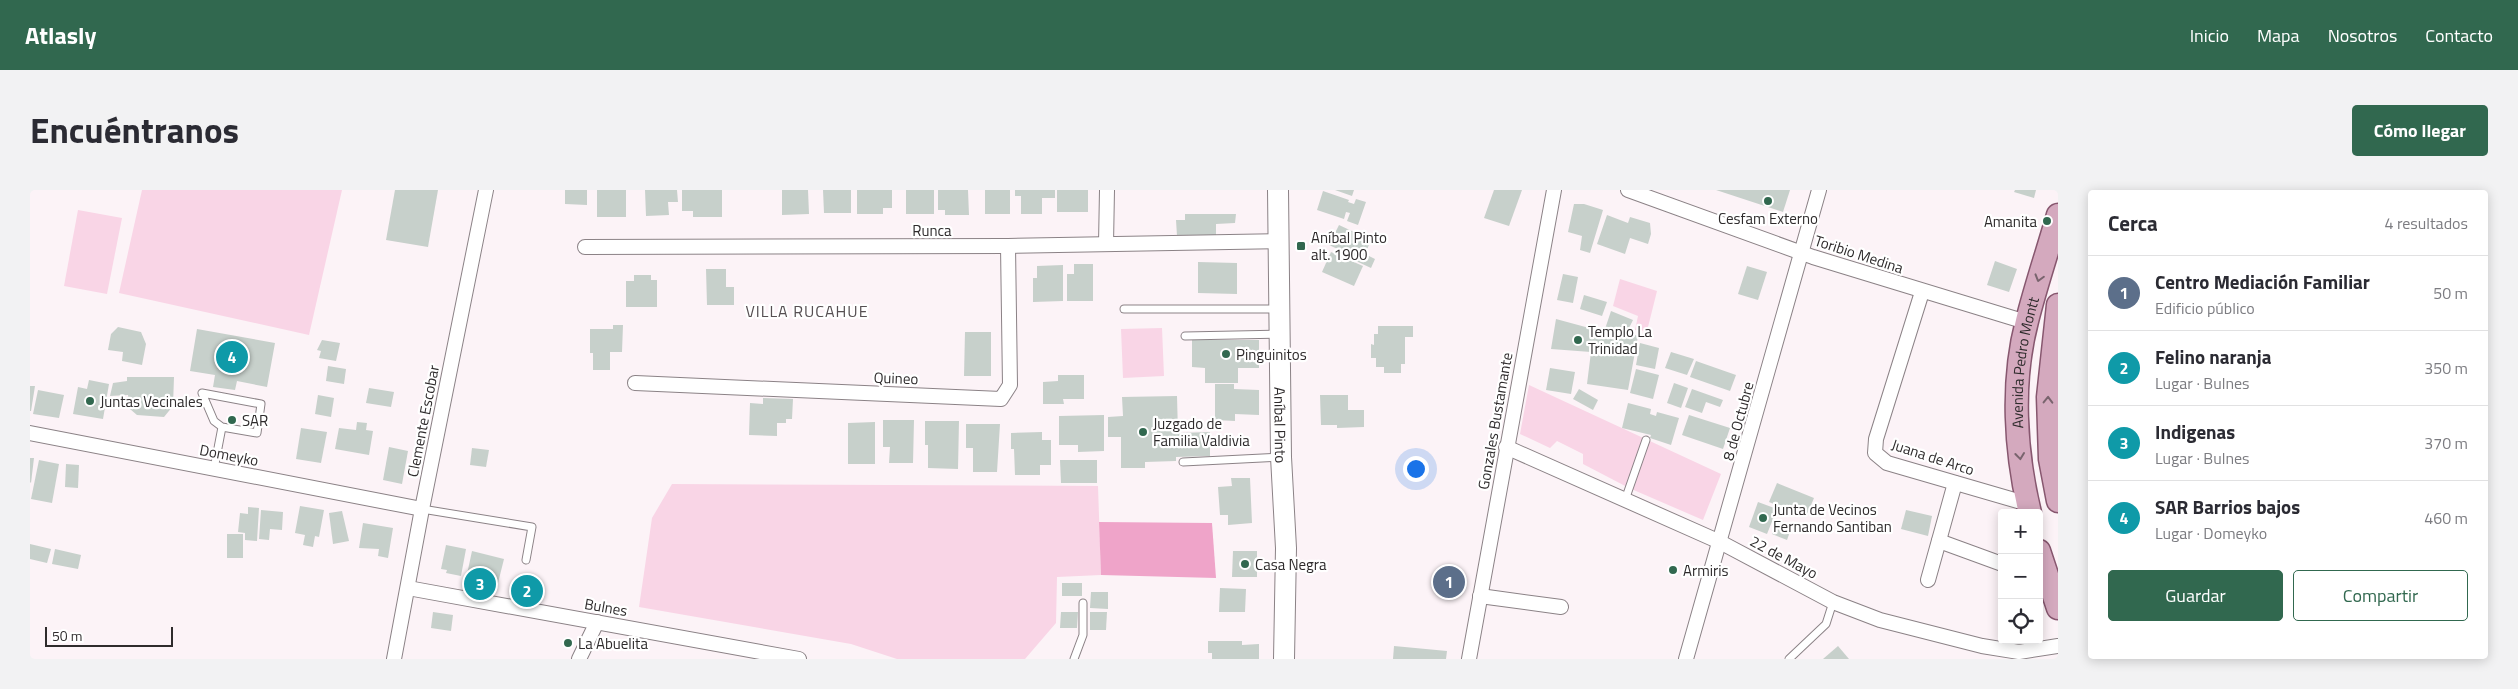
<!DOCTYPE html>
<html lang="es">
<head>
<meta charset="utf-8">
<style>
	body { margin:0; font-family:"Titillium Web",sans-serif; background:#f2f2f3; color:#2b2b33 }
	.controls { position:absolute; right:15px; bottom:15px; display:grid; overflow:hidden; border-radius:5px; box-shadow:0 2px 12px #0003 }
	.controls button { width:45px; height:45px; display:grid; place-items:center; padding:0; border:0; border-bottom:1px solid #e1e1e2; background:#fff; color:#2b2b33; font:25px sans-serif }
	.scale { position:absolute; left:15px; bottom:12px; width:128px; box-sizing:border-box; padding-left:5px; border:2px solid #2e2b2c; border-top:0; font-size:14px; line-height:18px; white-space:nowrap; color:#2e2b2c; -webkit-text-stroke:4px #fff; paint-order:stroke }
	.you { position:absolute; left:1385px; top:278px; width:18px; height:18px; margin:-12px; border:4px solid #fff; border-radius:50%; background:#1a73e8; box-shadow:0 0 0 8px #1a73e833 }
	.badge { display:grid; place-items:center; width:32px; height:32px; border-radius:50%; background:#31684f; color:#fff; font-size:16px; font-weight:700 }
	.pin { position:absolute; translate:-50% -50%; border:2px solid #fff; box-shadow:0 1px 5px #0006 }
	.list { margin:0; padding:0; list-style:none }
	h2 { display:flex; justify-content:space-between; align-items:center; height:65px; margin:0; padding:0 20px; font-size:21px }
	h2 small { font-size:16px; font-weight:400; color:#7c7c81 }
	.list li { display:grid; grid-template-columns:32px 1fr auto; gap:15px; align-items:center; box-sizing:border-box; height:75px; padding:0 20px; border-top:1px solid #e1e1e2 }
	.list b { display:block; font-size:19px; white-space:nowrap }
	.list p { margin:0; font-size:16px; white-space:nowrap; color:#7c7c81 }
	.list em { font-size:16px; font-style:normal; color:#7c7c81 }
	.actions { display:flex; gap:10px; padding:15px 20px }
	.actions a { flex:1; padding:11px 0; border:1px solid #31684f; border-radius:5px; text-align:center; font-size:18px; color:#31684f }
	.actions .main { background:#31684f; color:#fff }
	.icon { flex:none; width:28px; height:28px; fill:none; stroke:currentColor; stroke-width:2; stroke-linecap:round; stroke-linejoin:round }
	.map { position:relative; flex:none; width:2028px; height:469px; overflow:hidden; border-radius:5px }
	header { display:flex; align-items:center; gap:30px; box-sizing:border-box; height:70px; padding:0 25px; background:#31684f; color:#fff }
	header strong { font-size:24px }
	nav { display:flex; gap:28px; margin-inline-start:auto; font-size:18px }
	.intro { display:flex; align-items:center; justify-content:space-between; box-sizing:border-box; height:120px; padding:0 30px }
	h1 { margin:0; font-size:35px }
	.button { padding:12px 22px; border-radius:5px; background:#31684f; color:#fff; font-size:18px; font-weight:700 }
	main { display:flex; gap:30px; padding:0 30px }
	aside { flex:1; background:#fff; border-radius:5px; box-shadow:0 2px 12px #0003 }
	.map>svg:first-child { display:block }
	.green { fill:#f9d5e6 }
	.forest { fill:#efa4c9 }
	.building { fill:#c7d0cb }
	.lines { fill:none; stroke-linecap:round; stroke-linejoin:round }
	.service-casing { stroke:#8b8286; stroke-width:9 }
	.minor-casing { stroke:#8b8286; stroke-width:16 }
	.secondary-casing { stroke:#8b8286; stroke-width:22 }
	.primary-casing { stroke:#87576f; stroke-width:25 }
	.service { stroke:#fff; stroke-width:7 }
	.minor { stroke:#fff; stroke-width:14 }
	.secondary { stroke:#fff; stroke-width:20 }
	.primary { stroke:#d4a9be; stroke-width:22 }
	.oneway { stroke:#79646e }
	.poi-dot { fill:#31684f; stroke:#fff; stroke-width:2 }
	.labels { text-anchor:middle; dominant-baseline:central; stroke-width:4.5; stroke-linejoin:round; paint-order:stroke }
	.poi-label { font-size:15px; fill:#2e2b2c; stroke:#fff; text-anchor:start }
	.street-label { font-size:15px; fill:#2e2b2c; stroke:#fff }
	.neighbourhood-label { font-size:16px; letter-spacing:1px; fill:#564f52; stroke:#fff }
</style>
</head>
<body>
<header>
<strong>Atlasly</strong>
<nav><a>Inicio</a><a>Mapa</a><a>Nosotros</a><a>Contacto</a></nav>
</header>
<div class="intro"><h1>Encuéntranos</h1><a class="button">Cómo llegar</a></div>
<main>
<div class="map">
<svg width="2028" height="469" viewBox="0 0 2028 469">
	<rect width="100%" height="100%" fill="#fcf3f7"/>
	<!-- green -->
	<g class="green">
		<polygon points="112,0 312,0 279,145 89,103"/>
		<polygon points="48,20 92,28 77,104 34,96"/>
		<polygon points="1590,89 1627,101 1617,141 1605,140 1608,126 1583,116"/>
		<polygon points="1132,138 1134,186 1093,188 1091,139"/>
		<polygon points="1499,195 1691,284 1673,330 1599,298 1553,274 1553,264 1527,251 1520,258 1490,244"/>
		<polygon points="642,294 1068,296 1071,385 1027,387 1026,433 995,469 867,469 821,454 609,417 622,328"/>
	</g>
	<!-- forest -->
	<polygon class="forest" points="1069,332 1182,333 1186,388 1071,385"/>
	<!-- building -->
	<g class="building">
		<polygon points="365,0 408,0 398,57 356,50"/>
		<polygon points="535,0 557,0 557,15 535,14"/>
		<rect x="567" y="0" width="29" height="27"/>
		<polygon points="615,0 647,0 648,12 638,12 639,25 616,26"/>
		<polygon points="652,0 692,0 692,27 663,27 663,21 652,21"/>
		<polygon points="752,0 778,0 779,24 752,25"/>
		<polygon points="793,0 821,0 821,23 794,23"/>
		<polygon points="827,0 862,0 862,18 853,18 853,24 827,24"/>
		<rect x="876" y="0" width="28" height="24"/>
		<polygon points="908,0 938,0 939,25 915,25 915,20 908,20"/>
		<rect x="955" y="0" width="25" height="24"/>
		<polygon points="985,0 1025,0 1025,8 1012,8 1012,24 991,24 991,6 985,6"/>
		<rect x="1027" y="0" width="31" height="22"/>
		<polygon points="1305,0 1324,0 1322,6"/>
		<polygon points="1464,0 1492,0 1479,36 1454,28"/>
		<polygon points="1686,0 1760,0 1753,22"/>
		<polygon points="1985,0 2006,0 2004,8 1984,2"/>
		<polygon points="1293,1 1319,10 1318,12 1324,14 1326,9 1336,12 1328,35 1317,31 1320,23 1316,22 1314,29 1287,20"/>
		<polygon points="1544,14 1554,14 1573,20 1560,63 1550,60 1552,46 1538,42"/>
		<polygon points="1155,24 1206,24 1205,33 1186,34 1186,45 1147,46 1146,30 1155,30"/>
		<polygon points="1577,25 1598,33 1600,27 1620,33 1621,44 1618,54 1600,48 1595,64 1567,54"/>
		<polygon points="1309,35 1341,50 1335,64 1345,69 1341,78 1313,65 1314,62 1299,55"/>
		<polygon points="1301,62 1333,76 1324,96 1292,82"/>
		<polygon points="1965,71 1987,79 1979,102 1957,95"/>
		<polygon points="1168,72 1207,73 1207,104 1168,103"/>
		<polygon points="1044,74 1063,74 1063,111 1037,111 1037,84 1044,84"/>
		<polygon points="1033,75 1033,111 1003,112 1003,88 1007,88 1007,76"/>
		<polygon points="1717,76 1737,82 1728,110 1708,104"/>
		<polygon points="676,79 696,79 696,97 704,97 704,115 677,115"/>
		<polygon points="1533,84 1548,87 1543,113 1527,110"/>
		<polygon points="604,85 621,85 621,90 627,90 627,117 596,117 596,91 604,91"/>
		<polygon points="1554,105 1577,112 1572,126 1550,119"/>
		<polygon points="1581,121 1603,130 1597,142 1608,146 1598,200 1557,194 1561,162 1521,159 1526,129 1574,142"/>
		<polygon points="583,135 593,135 592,162 580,162 580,180 563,180 563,163 560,163 560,139 583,139"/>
		<polygon points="1348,136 1383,136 1383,147 1375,147 1375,174 1371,174 1371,183 1354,183 1354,177 1346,177 1346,168 1341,168 1341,154 1344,155 1344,144 1348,144"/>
		<polygon points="88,137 111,142 116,154 112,175 92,171 93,162 78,160 81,144"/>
		<polygon points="167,139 245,153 237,197 207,191 205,200 183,197 185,185 160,181"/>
		<polygon points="935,142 961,142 961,186 934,186"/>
		<polygon points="292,150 310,153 306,171 289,168 291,161 287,160"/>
		<polygon points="1162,150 1229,150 1229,178 1208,178 1208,193 1175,193 1175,178 1162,177"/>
		<polygon points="1610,153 1629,158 1625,179 1606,175"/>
		<polygon points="1641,162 1664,169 1657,185 1635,178"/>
		<polygon points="1666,171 1706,185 1700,201 1660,187"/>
		<polygon points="298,176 316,179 314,194 296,191"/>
		<polygon points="1520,178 1545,182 1541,204 1516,200"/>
		<polygon points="1606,179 1629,185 1623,209 1600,203"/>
		<polygon points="1028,185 1054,185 1054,209 1033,209 1034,214 1013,214 1013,192 1028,191"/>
		<polygon points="97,187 144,187 143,216 134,227 107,225 100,219 98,205 80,206 83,193 97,191"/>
		<polygon points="59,190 79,194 73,229 43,224 48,197 57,199"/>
		<polygon points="1644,193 1658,198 1651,218 1637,213"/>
		<polygon points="1185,194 1204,194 1204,199 1229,200 1229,225 1205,224 1205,231 1185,230"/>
		<polygon points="0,196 5,196 1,221 0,221"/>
		<polygon points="339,198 364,202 361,217 336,213"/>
		<polygon points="1549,199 1568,210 1563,220 1543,209"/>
		<polygon points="1662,199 1693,210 1690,217 1676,212 1672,223 1655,217"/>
		<polygon points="8,200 34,205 29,228 3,224"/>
		<polygon points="288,205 304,208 301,227 285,224"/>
		<polygon points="1290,205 1318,205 1318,220 1334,220 1334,237 1307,238 1307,235 1291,235"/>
		<polygon points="1147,206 1148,243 1180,242 1180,266 1146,267 1146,271 1115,272 1115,278 1091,278 1091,247 1078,247 1078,227 1093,226 1092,207"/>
		<polygon points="733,208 763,209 762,229 756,229 756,233 747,233 747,246 719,245 720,213 733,214"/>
		<polygon points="1598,213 1621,219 1620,224 1626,226 1627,222 1649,228 1641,255 1620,248 1621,245 1592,238"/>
		<polygon points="1074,225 1074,261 1048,262 1048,255 1029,255 1029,226"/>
		<polygon points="1659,225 1700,238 1693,259 1652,245"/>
		<polygon points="853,230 884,230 883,273 859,273 860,257 853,257"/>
		<polygon points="895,231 929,231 928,279 898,278 898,255 895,255"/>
		<polygon points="327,232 337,233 336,240 343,241 339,265 305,259 309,238 326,240"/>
		<polygon points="845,232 845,274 818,274 818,233"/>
		<polygon points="936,234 970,234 967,282 943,282 943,258 936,258"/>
		<polygon points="271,238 297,242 291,273 266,269"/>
		<polygon points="1012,242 1012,250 1021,250 1021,275 1010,275 1010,285 985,285 984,259 981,259 981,243"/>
		<polygon points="359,257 378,261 372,294 353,290"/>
		<polygon points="442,258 459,260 456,277 440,275"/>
		<polygon points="0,268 4,268 1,293 0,292"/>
		<polygon points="9,270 29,274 22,313 1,309"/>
		<polygon points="1030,270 1067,270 1067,293 1031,293"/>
		<polygon points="36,274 49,275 48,298 35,297"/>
		<polygon points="1201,288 1220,288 1222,333 1198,335 1198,325 1190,325 1188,297 1202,296"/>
		<polygon points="1747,293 1784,308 1776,327 1739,312"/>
		<polygon points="1728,312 1747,319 1737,344 1719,337"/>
		<polygon points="270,316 294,320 289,347 285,346 283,357 273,355 275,345 265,343"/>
		<polygon points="218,317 229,318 227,351 215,350 215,343 208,342 210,323 218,324"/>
		<polygon points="231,320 253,322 252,340 240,339 239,350 229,349"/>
		<polygon points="1876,320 1902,326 1898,346 1871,339"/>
		<polygon points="312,321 319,351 303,354 299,323"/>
		<polygon points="1748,330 1762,336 1757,350 1742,344"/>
		<polygon points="333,333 363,338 358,368 348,366 349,359 329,358"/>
		<rect x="197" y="344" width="16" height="24"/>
		<polygon points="0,354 21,359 17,373 0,369"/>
		<polygon points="416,355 436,359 431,386 416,383 417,380 411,379"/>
		<polygon points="25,359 51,365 48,379 22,374"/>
		<polygon points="442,361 474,369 467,397 436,389"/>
		<polygon points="1203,361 1227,361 1227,387 1202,387"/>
		<rect x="1032" y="393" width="20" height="13"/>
		<polygon points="1190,398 1216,399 1215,422 1189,422"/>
		<polygon points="1061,402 1078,402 1078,419 1060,418"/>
		<polygon points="403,422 423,425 421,441 401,438"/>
		<polygon points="1031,422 1048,422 1047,438 1030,438"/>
		<polygon points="1060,422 1077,422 1076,440 1060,440"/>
		<polygon points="1178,451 1212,451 1212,455 1229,454 1229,469 1182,469 1182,463 1178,463"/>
		<polygon points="1364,456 1417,461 1416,469 1363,469"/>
		<polygon points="1808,456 1819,469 1793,469"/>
	</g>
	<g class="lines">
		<!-- service casing -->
		<g class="service-casing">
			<g id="service">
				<polyline points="1094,119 1248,119"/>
				<polyline points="1155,146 1249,144"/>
				<polyline points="1153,272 1250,267"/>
				<polyline points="184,279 192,237 184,231 172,203 231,214 227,243 192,237"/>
				<polyline points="1595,310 1616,250"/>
				<polyline points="392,319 502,337 496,370"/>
				<polyline points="1044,469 1053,445 1053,413"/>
				<polyline points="1759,469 1796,434 1803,412"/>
			</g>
		</g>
		<!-- minor casing -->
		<g class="minor-casing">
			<g id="minor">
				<polyline points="1598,0 1783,67 1996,132"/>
				<polyline points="1076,54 1077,0"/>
				<polyline points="555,57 978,56 1249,51"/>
				<polyline points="1892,102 1846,249 1845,263 1857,273 1998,314"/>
				<polyline points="605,193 971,209 980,195 978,56"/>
				<polyline points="0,243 392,319"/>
				<polyline points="1476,257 1690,352 1803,412 1850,430 1952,456 1989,462 2028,456"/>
				<polyline points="1909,351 1972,374"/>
				<polyline points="1898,390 1925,293"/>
				<polyline points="378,398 769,469"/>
				<polyline points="1450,406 1531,417"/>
				<polyline points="364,469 392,319 456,0"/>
				<polyline points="549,469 567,432"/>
				<polyline points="1439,469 1524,0"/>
				<polyline points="1656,469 1789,0"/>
			</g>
		</g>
		<!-- secondary casing -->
		<g class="secondary-casing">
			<g id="secondary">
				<path id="s1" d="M1248,0L1251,267L1256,358L1254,469"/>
			</g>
		</g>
		<!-- primary casing -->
		<g class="primary-casing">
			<g id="primary">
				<polyline points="2028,115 2018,207 2020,269 2028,311"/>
				<path id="s2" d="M2000,323C1985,261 1981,192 1997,131C2006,95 2018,60 2028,25"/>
				<polyline points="2009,361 2028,418"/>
			</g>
		</g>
		<!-- service -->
		<use href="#service" class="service"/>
		<!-- minor -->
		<use href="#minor" class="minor"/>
		<!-- secondary -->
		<use href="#secondary" class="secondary"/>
		<!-- primary -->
		<use href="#primary" class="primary"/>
	</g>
	<!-- one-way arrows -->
	<defs><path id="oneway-chevron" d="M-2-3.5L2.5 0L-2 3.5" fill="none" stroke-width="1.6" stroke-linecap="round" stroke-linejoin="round" transform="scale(1.25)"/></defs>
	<g class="oneway">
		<use href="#oneway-chevron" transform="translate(2009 88) rotate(106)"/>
		<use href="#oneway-chevron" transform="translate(2018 210) rotate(-89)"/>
		<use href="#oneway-chevron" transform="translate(1990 266) rotate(83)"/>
	</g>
	<!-- markers -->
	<g class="poi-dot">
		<circle cx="1738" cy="11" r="5"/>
		<circle cx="2017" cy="31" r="5"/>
		<rect x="1266" y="51" width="10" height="10" rx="2.5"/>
		<circle cx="1548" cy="150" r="5"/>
		<circle cx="1196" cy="164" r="5"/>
		<circle cx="60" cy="211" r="5"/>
		<circle cx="202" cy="230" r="5"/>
		<circle cx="1113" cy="242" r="5"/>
		<circle cx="1733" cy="328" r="5"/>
		<circle cx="1215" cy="374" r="5"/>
		<circle cx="1643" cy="380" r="5"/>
		<circle cx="538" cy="453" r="5"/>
	</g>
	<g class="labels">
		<!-- poi labels -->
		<g class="poi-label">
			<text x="1738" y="28" text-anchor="middle">Cesfam Externo</text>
			<text x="2007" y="31" text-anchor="end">Amanita</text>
			<text x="1281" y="47">Aníbal Pinto<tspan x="1281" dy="17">alt. 1900</tspan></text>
			<text x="1558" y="141">Templo La<tspan x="1558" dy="17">Trinidad</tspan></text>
			<text x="1206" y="164">Pinguinitos</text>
			<text x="70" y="211">Juntas Vecinales</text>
			<text x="212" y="230">SAR</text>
			<text x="1123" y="233">Juzgado de<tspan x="1123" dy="17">Familia Valdivia</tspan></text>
			<text x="1743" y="319">Junta de Vecinos<tspan x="1743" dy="17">Fernando Santiban</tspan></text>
			<text x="1225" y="374">Casa Negra</text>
			<text x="1653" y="380">Armiris</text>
			<text x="548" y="453">La Abuelita</text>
		</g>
		<!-- street labels -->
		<g class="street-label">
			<text x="902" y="40">Runca</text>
			<text transform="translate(1829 64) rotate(18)">Toribio Medina</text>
			<text stroke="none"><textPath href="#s2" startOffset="152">Avenida Pedro Montt</textPath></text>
			<text transform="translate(866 188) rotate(2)">Quineo</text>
			<text transform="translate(393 231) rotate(-79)">Clemente Escobar</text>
			<text transform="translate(1465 231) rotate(-80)">Gonzales Bustamante</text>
			<text transform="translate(1708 231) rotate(-75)">8 de Octubre</text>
			<text stroke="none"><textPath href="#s1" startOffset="235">Aníbal Pinto</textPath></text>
			<text transform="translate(199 265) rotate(11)">Domeyko</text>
			<text transform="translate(1903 267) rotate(18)">Juana de Arco</text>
			<text transform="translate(1754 367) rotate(28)">22 de Mayo</text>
			<text transform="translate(576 417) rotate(10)">Bulnes</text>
		</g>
		<!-- neighbourhood labels -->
		<g class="neighbourhood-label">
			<text x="777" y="121">VILLA RUCAHUE</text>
		</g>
	</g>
</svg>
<div class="controls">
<button>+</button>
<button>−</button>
<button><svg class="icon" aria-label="locate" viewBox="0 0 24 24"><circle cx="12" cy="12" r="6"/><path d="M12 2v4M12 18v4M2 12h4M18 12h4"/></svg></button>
</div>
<div class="scale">50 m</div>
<div class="you"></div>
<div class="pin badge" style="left:1419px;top:392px;background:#5c6f8a">1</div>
<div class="pin badge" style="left:497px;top:401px;background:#0f9aa8">2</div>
<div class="pin badge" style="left:450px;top:394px;background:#0f9aa8">3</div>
<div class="pin badge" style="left:202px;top:167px;background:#0f9aa8">4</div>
</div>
<aside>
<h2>Cerca<small>4 resultados</small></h2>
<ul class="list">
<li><span class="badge" style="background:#5c6f8a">1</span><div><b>Centro Mediación Familiar</b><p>Edificio público</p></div><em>50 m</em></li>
<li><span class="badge" style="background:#0f9aa8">2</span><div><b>Felino naranja</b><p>Lugar · Bulnes</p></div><em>350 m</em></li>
<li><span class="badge" style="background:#0f9aa8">3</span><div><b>Indigenas</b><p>Lugar · Bulnes</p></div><em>370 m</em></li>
<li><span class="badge" style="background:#0f9aa8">4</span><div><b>SAR Barrios bajos</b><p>Lugar · Domeyko</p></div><em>460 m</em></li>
</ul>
<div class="actions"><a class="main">Guardar</a><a>Compartir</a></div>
</aside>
</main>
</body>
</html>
